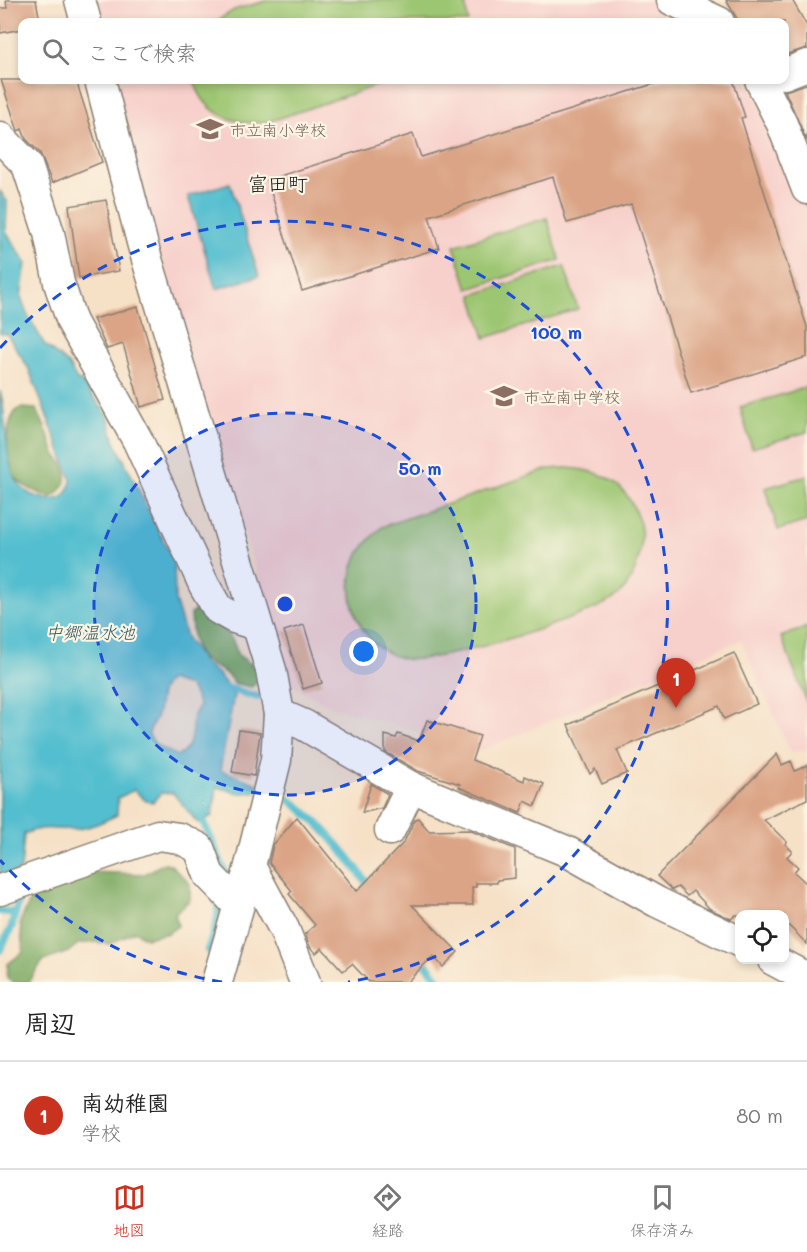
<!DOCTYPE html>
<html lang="ja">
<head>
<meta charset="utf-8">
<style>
	body { margin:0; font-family:Mali,"Klee One",sans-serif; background:#f2f2f2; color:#222 }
	.controls { position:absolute; right:18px; bottom:18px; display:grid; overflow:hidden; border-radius:12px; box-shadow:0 3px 9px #0003 }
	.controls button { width:54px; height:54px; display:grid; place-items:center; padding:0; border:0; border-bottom:2px solid #e0e0e0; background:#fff; color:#222; font:30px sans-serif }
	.you { position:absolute; left:364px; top:652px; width:21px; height:21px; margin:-15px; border:4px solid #fff; border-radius:50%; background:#1a73e8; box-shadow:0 0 0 9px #1a73e833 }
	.badge { display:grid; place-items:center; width:39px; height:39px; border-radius:50%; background:#c8321e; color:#fff; font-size:20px; font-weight:700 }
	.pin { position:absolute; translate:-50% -50px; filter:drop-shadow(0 2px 3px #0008) }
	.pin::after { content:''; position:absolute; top:32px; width:21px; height:18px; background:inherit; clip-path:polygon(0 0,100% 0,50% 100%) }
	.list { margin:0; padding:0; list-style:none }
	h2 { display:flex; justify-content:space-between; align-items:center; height:78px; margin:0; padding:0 24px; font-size:26px }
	h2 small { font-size:20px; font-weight:400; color:#767676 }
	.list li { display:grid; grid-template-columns:39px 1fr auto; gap:18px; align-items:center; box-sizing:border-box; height:108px; padding:0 24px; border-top:2px solid #e0e0e0 }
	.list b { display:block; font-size:22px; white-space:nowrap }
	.list p { margin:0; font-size:20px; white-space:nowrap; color:#767676 }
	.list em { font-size:20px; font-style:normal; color:#767676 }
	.icon { flex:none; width:33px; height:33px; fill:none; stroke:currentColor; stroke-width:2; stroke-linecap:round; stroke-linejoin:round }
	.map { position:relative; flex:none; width:807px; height:982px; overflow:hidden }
	.search { position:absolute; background:#fff; box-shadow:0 3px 9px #0003; left:18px; right:18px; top:18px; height:66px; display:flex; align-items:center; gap:15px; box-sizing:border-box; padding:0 21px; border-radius:12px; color:#767676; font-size:22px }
	.sheet { height:186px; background:#fff }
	nav { display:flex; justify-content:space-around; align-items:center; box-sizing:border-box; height:84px; border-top:2px solid #e0e0e0; background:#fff; font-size:16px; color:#767676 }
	nav a { display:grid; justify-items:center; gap:3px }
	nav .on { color:#c8321e }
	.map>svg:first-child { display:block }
	.built { fill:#f7d0cb }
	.green { fill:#9dc672; stroke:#5c7147; stroke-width:1.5 }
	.forest { fill:#7eab64; stroke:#4d6440; stroke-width:1.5 }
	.water { fill:#53becf; stroke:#386d76; stroke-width:1.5; fill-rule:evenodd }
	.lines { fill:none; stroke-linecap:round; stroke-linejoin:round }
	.stream { stroke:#53becf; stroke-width:8 }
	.building { fill:#dba486 }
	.minor-casing { stroke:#897e72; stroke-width:33 }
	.minor { stroke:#fff; stroke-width:30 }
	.ring { fill:none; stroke:#1d4ed8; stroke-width:3; stroke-dasharray:10 8 }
	.labels { text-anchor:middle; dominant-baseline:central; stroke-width:4.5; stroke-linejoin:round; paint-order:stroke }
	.education-label { font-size:16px; fill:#785e54; stroke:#fcf5e5; text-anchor:start }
	.water-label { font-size:18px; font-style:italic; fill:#325d64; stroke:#fcf5e5 }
	.quarter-label { font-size:20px; fill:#1c1c1c; stroke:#fcf5e5 }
	.centre { fill:#1d4ed8; stroke:#fcf5e5; stroke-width:3 }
	.ring-label { font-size:18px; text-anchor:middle; font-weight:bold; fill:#1d4ed8; stroke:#fcf5e5; stroke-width:4.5; stroke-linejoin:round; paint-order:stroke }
</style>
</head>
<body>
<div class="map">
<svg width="807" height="982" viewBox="0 0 807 982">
	<rect width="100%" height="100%" fill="#fcf5e5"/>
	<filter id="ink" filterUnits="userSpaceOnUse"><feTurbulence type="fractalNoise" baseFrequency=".0167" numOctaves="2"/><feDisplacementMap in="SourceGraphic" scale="12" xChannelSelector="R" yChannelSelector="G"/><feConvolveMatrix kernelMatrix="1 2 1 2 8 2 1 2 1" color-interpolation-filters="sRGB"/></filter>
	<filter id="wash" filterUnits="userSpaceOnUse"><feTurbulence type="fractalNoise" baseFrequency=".008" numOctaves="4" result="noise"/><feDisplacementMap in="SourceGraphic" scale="24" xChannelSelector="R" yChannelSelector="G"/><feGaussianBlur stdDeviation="1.35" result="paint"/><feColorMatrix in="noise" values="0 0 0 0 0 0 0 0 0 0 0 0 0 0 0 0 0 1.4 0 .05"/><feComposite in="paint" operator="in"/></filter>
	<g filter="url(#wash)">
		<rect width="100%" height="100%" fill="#f6e1c7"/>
		<!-- built -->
		<g class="built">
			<polygon points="96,0 654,0 658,12 689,22 102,22"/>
			<polygon points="115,80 748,80 807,211 807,751 790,752 741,640 480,751 333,707 293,686 212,435 139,178"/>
		</g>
		<!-- green -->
		<g class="green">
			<polygon points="269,0 465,0 468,22 215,22 234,10"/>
			<path d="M194,80H393L268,122C234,126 204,115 194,80Z"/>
			<polygon points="547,218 560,260 468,289 454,246"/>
			<polygon points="564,266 578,309 485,338 472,295"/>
			<polygon points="807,387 807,432 752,448 740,407"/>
			<path d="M566,468C602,470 625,481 638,518C647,540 637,577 620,594C597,616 435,665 405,659C365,650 345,609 352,571C356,554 369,539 382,527L548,469Z"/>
			<polygon points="807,476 807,521 778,530 765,488"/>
			<polygon points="807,627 807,703 781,637"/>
		</g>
		<!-- forest -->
		<g class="forest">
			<path d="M20,408L36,409C43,422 50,437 54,452C56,456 59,459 62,463C71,476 64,492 51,497C36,492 21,487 12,473C3,460 5,416 20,408Z"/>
			<path d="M195,610C215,626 232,627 237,654L259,670L261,680L251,687L234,683C222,666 216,671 204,660C192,650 192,629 191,614Z"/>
			<polygon points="164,863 170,864 190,884 190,900 175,913 178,926 168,933 146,938 135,931 110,944 95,942 78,944 68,952 43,961 28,982 12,982 7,978 8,964 23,952 20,922 31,899 45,889 71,885 88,872 145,874"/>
		</g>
		<!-- water -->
		<g class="water">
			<polygon points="230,183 259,276 216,289 188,196"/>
			<path d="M0,191L7,201L6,232L26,263L21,297L26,312L45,345L68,364L77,380L81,381L108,416L115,442L174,562L175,600L186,637L204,663L218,674L234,695L220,770L258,784L257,792L239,793L217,787L212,816L198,823L173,793H161L153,802L146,801L134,790L118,798L117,815C104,821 90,828 76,829C55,831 45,824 24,834L21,869L0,881V391C10,426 0,477 30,494C38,497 48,501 57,499C67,497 70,488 71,479L29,369L7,334L0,333ZM170,680L190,687L199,705C198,710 194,713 193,718C191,733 193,749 177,756L156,745L149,735C150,726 156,720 158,712C161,700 158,688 170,680Z"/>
		</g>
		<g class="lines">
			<!-- stream -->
			<g class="stream">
				<polyline points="223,687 258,697"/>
				<path d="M289,799C323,824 347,855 372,890"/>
				<polyline points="199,812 226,874"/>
				<polyline points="0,911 15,913"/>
				<polyline points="0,950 12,926 18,903"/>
				<path d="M208,950C213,934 223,914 216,897"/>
				<polyline points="419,956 441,982"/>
			</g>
		</g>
		<g id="blocks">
			<!-- building -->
			<g class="building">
				<polygon points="6,0 36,0 40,21 22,22 22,29 0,33 0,8 7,8"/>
				<polygon points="726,0 792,0 807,26 807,48 784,55 784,22 739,22"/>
				<polygon points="1,80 76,80 102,162 52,183 40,153 26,139 22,129 18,131"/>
				<polygon points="666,80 733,80 745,117 741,118 807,327 807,357 691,393 631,204 567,223 553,177 429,216 439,248 302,291 267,180 413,134 421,157"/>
				<polygon points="806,84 807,85 807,141 785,91"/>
				<polygon points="106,200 119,271 79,278 69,206"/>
				<polygon points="138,307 165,400 141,407 123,344 107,349 93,319"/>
				<polygon points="304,625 322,683 303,689 284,631"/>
				<polygon points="734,653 757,704 724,719 719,706 617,750 627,773 602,784 595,769 590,774 568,725"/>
				<polygon points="427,720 480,736 472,760 524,781 525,776 544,784 535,806 525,801 520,813 459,787 460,784 418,771 385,752 385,735 396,738 398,734 419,741"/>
				<polygon points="239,730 260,733 254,776 232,772"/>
				<polygon points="777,754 782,765 791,761 795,771 807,765 807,799 764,820 787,842 785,844 792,851 787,857 798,867 794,872 807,884 807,944 784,921 784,915 736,915 731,919 710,909 693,891 687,896 678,887 672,890 657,876"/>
				<polygon points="371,784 388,794 382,808 362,813"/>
				<polygon points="297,817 357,891 404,842 415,819 418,818 429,831 469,830 515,849 515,878 497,880 497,883 476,883 476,887 472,887 473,905 412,905 458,952 443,967 433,956 407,982 369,982 352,964 343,971 322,948 316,953 310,947 305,934 315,925 289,894 292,891 269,863 273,845"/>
			</g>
		</g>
	</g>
	<g filter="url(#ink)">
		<use href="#blocks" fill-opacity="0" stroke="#897e72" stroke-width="1.5"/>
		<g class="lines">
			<!-- minor casing -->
			<g class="minor-casing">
				<g id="minor">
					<polyline points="80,0 86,22"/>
					<polyline points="672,0 719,22"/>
					<polyline points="784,74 807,65"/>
					<polyline points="100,80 143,246 271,670 279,714 276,760 250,866 217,982"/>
					<polyline points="760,80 782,124 807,189"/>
					<polyline points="0,137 27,165 49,233 59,283 72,322 138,441 204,585 218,609 234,618 256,625"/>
					<polyline points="279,714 304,725 411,787 566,851 657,902 740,942"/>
					<polyline points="390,830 411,787"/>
					<polyline points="250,866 284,929 305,982"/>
					<polyline points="0,890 158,835 179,838 199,848 209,875 238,905"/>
					<polyline points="773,960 807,978"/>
				</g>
			</g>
			<!-- minor -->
			<use href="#minor" class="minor"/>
		</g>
	</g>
	<!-- distance rings -->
	<circle cx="285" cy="604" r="191" fill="#1d4ed8" fill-opacity=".12"/>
	<g class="ring">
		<circle cx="285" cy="604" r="191"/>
		<path d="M222 982A383 383 0 0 1 0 860M0 348A383 383 0 1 1 348 982"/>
	</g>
	<!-- icons -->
	<defs>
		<g id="school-bare" transform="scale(2.07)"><path d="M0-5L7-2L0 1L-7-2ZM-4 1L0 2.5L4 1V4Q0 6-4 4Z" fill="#8d6e63" stroke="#fcf5e5" stroke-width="2.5" paint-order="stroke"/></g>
	</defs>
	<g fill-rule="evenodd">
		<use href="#school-bare" x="210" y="129"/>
		<use href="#school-bare" x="504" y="396"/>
	</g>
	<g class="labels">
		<!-- education labels -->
		<g class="education-label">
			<text x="230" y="129">市立南小学校</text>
			<text x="524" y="396">市立南中学校</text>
		</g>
		<!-- water labels -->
		<g class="water-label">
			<text x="90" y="632">中郷温水池</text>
		</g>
		<!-- quarter labels -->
		<g class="quarter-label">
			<text x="278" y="183">富田町</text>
		</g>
	</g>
	<circle cx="285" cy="604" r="9" class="centre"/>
	<g class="ring-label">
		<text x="556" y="339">100 m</text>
		<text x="420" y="475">50 m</text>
	</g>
</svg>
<div class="controls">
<button><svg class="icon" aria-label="locate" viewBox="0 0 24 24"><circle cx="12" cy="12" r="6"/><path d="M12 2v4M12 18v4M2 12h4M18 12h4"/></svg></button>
</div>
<div class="you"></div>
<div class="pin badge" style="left:676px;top:708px">1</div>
<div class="search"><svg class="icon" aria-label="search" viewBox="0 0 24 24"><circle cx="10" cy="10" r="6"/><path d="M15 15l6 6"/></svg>ここで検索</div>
</div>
<section class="sheet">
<h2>周辺<small></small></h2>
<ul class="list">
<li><span class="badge">1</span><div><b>南幼稚園</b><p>学校</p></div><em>80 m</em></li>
</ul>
</section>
<nav>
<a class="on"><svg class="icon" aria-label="map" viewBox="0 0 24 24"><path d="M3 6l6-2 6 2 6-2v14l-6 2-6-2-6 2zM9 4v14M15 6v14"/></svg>地図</a>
<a><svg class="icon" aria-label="directions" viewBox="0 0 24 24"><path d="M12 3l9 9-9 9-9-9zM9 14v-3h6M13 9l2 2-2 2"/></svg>経路</a>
<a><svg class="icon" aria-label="saved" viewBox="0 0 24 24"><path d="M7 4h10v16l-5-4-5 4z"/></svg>保存済み</a>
</nav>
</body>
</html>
